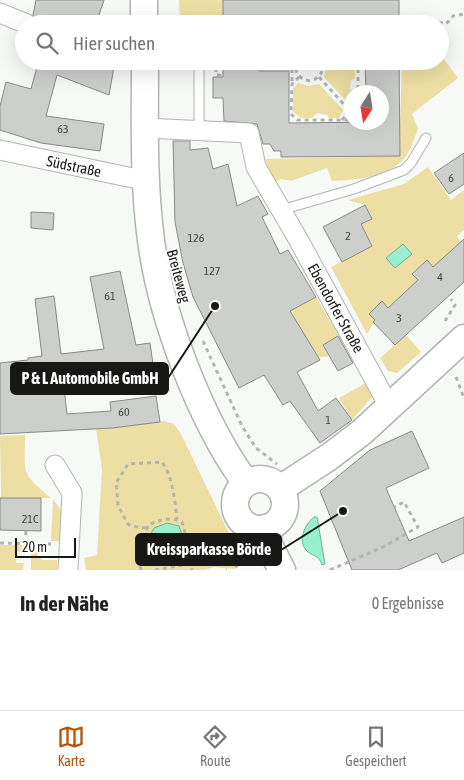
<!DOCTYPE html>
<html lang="de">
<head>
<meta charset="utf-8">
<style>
	body { margin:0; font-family:"Asap Condensed",sans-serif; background:#f6f6f6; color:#222 }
	.compass { position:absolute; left:344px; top:85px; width:45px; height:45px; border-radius:50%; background:#fff; box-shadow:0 5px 20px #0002; rotate:192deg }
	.scale { position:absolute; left:15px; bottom:12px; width:61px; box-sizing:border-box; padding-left:5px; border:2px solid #171816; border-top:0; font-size:14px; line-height:18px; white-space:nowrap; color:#171816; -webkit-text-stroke:4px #fff; paint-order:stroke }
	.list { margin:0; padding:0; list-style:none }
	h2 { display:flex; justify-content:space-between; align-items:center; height:65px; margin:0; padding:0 20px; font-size:21px }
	h2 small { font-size:16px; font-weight:400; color:#767676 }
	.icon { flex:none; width:28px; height:28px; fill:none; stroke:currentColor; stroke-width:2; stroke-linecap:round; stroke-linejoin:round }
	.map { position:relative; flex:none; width:464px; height:570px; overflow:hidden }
	.search { position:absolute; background:#fff; box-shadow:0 5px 20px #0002; left:15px; right:15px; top:15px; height:55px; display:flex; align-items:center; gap:12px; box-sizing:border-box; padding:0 18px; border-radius:28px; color:#767676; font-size:19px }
	.sheet { height:140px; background:#fff }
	nav { display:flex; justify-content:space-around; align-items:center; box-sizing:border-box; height:70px; border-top:1px solid #e0e0e0; background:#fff; font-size:14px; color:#767676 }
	nav a { display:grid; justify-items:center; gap:2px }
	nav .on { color:#b45309 }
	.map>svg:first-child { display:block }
	.green { fill:#eddfa4 }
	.water { fill:#98f0cf; stroke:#71af98 }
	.building { fill:#cccfcc; stroke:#878a87 }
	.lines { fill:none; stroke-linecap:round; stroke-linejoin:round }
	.lane-casing { stroke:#b1b4b0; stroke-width:11 }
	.street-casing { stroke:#b1b4b0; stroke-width:21 }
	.secondary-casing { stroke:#b1b4b0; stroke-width:29 }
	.path { stroke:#b2b5b1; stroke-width:3; stroke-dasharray:4 4; stroke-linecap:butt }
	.lane { stroke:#fff; stroke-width:9 }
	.street { stroke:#fff; stroke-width:19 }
	.secondary { stroke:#fff; stroke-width:26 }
	.labels { text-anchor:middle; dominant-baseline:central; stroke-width:4.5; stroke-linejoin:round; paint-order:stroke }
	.number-label { font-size:12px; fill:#444644 }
	.street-label { font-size:15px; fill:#171816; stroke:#fff }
	.leader { fill:none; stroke:#171816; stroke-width:2 }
	.callout-dot { fill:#171816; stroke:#fff; stroke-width:2 }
	.callout { fill:#171816; stroke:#171816; stroke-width:2 }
	.callout-label { font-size:16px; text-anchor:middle; font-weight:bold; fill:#fff }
</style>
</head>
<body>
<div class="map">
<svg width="464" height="570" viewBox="0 0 464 570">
	<rect width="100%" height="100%" fill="#f6f9f5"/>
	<!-- green -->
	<g class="green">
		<polygon points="179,0 223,0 223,19 180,24"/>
		<path d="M440,54L458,78L412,114L418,129C414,139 410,153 402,161C384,178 355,180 332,181L327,168L291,181L282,179L274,182L265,159L399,156L402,61H440Z"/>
		<polygon points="324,61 355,61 355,79 351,80 350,90 355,90 355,92 352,92 351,98 345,100 324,77 326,67"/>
		<polygon points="298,83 308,86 319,84 343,110 339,118 329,118 327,115 317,113 312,118 301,118 293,112 293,89"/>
		<polygon points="428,167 451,200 464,190 464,230 457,236 464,247 447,255 433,267 427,260 412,273 418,280 388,308 382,301 369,314 375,320 367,334 331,267 372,246 361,224 372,219 365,205 348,200 404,184"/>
		<polygon points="316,297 339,336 323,345 329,356 314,358 290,311"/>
		<polygon points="406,335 421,352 397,373 388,371 380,358"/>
		<polygon points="366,383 374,395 352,420 339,398"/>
		<polygon points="164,421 174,424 181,434 240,556 235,563 235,569 214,567 204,570 86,570 84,558 97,555 102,469 96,429"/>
		<path d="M25,435C25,474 20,472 51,498H1L0,436Z"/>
		<polygon points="53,499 63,513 64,541 51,541"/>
		<polygon points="0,545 38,545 38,556 42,560 57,560 57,570 31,570 31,552 17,552 16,563 24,563 23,570 0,570"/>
	</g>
	<!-- water -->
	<g class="water">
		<polygon points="403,244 412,254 395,268 386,258"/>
		<path d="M314,517H317L325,564L322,565C319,555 315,557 308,552C296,542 305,524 314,517Z"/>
		<path d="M167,523L179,526L182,535C174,544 163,546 152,542L149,537L154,528Z"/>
	</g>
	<!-- building -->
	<g class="building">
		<polygon points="36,0 104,0 96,24 58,24 36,18 33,15"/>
		<polygon points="223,0 399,0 399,24 365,24 365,19 223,19"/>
		<polygon points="25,61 97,61 114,67 109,95 57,75 46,116 104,124 100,151 41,143 0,130 0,106 6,82 31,89 37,67"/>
		<polygon points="223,61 259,61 259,71 289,71 289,123 382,122 382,92 366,92 365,61 399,61 400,156 281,157 281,151 274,151 270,144 263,144 257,124 224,121 223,98 213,98 213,77 223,77"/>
		<polygon points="173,141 190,141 190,150 208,148 213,169 228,164 237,206 258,196 268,214 262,217 280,254 288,250 316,297 290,311 320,360 297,372 318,411 336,398 352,420 320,443 290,401 283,405 264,375 239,388 193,297 183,263 175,222"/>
		<polygon points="464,153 464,184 449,194 434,173"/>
		<polygon points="365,205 372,219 361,224 372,246 342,262 323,227"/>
		<polygon points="31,212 54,213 53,230 31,228"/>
		<polygon points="464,239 464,282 395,345 373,322 375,320 369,314 382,301 388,308 418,280 412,274 427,260 433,267"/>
		<polygon points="120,271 136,345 150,343 153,364 117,369 117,363 62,370 67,414 111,411 110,402 156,396 160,422 112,428 0,434 0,363 28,360 28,358 42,356 35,299 54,296 61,354 104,349 90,277"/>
		<polygon points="338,336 353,363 338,371 323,345"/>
		<polygon points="412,431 429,468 386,488 409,541 464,517 464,553 442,563 437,553 398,570 352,570 320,491 370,450"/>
		<polygon points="0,498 41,498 41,531 0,530"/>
	</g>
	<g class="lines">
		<!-- lane casing -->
		<g class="lane-casing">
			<g id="lane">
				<polyline points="199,61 199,129"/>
				<polyline points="281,210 354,189 404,170 411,163 426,138"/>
			</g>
		</g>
		<!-- street casing -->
		<g class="street-casing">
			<g id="street">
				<polyline points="0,13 27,24"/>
				<polyline points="145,128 249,133 256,167 298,239 390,408"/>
				<polyline points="0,150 147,181"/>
				<polyline points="55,465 72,493 68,570"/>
			</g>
		</g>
		<!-- secondary casing -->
		<g class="secondary-casing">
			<g id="secondary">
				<polyline points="144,0 144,24"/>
				<path d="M145,61C145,120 143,181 151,240C161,317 200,420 246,483"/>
				<circle cx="260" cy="504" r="25"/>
				<polyline points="280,489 329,457 362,432 464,338"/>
				<polyline points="265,528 270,547 282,570"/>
			</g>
		</g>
		<!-- path -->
		<g class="path">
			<polyline points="408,24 425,19 446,24 453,16 464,14"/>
			<polyline points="260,61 260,67 292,67 292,83"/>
			<path d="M297,61C293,72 299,79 310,81C320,78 325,71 321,61"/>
			<polyline points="358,61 358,92"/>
			<polyline points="212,64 216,64 216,75 220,75 220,61"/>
			<polyline points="299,77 292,84 291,114 297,120 352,120"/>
			<polyline points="319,77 349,110"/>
			<polyline points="342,120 352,108"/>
			<polyline points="445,321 455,305 451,299"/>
			<polyline points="203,341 242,426 256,448 277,464"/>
			<polyline points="456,377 464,398"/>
			<path d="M146,528L131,526L127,523L118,505L116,483L128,464L162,462C173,478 175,501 177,519"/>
			<path d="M185,538C175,548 162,548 148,546L145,536L148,525C161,520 169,516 182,522L184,527L191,568L192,570"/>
			<polyline points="0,543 51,544"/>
			<polyline points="25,543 26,531"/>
			<polyline points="230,558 239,570"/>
			<polyline points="141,570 139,561 148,546"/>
			<polyline points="155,570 250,553"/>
			<polyline points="226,570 227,570"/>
			<polyline points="330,570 381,548 418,527 404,502 394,507"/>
		</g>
		<!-- lane -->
		<use href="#lane" class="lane"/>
		<!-- street -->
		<use href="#street" class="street"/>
		<!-- secondary -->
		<use href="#secondary" class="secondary"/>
	</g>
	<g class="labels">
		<!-- number labels -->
		<g class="number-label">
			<text x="63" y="129">63</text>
			<text x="451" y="178">6</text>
			<text x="348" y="236">2</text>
			<text x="196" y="238">126</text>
			<text x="212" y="271">127</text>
			<text x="440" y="277">4</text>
			<text x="110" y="296">61</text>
			<text x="399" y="318">3</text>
			<text x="124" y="412">60</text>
			<text x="328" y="420">1</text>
			<text x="30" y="519">21C</text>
		</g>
		<!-- street labels -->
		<g class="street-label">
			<text transform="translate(74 166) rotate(12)">Südstraße</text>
			<text transform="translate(179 276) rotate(75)">Breiteweg</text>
			<text transform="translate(336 308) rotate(61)">Ebendorfer Straße</text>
		</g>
	</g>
	<!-- callouts -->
	<path class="leader" d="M215 306L168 378M343 511L281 550"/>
	<g class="callout-dot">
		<circle cx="215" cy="306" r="5"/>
		<circle cx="343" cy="511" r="5"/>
	</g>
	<g class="callout">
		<rect x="11" y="363" width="157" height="31" rx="5"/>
		<rect x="136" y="534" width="145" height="31" rx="5"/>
	</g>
	<g class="callout-label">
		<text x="90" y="384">P &amp; L Automobile GmbH</text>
		<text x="209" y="555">Kreissparkasse Börde</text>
	</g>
</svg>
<svg class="compass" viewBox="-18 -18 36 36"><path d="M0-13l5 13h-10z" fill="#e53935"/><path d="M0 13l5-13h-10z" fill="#767676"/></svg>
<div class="scale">20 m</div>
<div class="search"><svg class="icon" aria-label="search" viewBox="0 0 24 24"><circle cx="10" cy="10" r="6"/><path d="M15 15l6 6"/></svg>Hier suchen</div>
</div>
<section class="sheet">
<h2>In der Nähe<small>0 Ergebnisse</small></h2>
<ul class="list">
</ul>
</section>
<nav>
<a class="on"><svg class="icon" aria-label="map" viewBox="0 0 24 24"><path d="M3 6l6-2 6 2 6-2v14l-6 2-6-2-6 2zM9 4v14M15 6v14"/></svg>Karte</a>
<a><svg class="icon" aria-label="directions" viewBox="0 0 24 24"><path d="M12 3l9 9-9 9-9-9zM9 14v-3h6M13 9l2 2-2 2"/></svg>Route</a>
<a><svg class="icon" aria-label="saved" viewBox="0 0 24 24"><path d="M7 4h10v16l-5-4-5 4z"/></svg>Gespeichert</a>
</nav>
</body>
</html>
